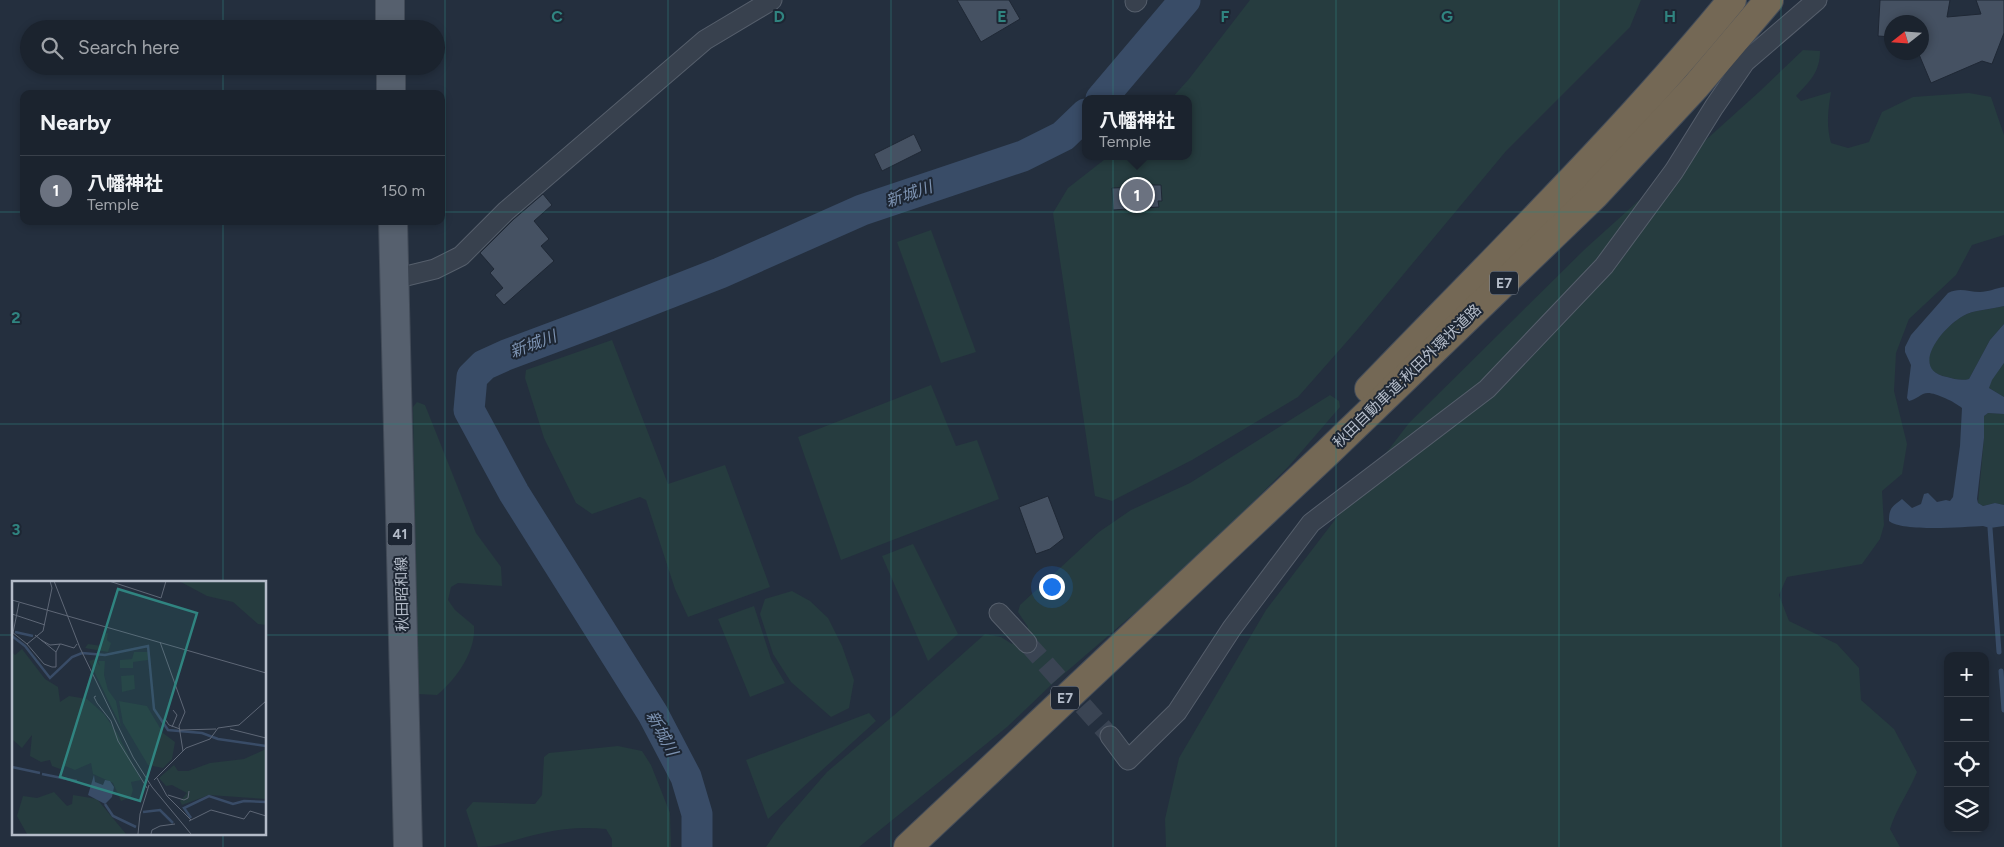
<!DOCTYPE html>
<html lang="en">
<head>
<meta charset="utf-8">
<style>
	body { margin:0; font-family:Figtree,"Noto Sans JP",sans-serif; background:#282f3a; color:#f1f3f6 }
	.controls { position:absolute; right:15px; bottom:15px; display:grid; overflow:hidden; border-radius:10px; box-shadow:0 2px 8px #0003 }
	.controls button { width:45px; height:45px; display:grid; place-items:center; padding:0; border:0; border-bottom:1px solid #39404a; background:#1b232e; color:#f1f3f6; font:25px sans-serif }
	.compass { position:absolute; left:1884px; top:15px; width:45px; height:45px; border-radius:50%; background:#1b232e; box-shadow:0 2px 8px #0003; rotate:253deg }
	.you { position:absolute; left:1051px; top:586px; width:18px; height:18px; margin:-12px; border:4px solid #fff; border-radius:50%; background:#1a73e8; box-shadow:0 0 0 8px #1a73e833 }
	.badge { display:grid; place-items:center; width:32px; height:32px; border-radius:50%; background:#8ab4f8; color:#fff; font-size:16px; font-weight:700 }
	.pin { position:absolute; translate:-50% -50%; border:2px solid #fff; box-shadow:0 1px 5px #0006 }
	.popup { position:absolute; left:1082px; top:95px; width:110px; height:65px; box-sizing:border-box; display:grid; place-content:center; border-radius:10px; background:#1b232e; filter:drop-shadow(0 1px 4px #0005); font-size:16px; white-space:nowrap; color:#a0a4aa }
	.popup b { font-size:19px; color:#f1f3f6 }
	.popup::after { content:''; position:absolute; left:50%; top:100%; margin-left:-10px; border:10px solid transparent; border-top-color:#1b232e }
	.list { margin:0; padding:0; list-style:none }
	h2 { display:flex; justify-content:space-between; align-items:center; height:65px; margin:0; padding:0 20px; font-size:21px }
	h2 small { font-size:16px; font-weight:400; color:#a0a4aa }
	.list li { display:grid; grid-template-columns:32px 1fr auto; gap:15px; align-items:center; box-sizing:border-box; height:70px; padding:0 20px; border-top:1px solid #39404a }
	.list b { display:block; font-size:19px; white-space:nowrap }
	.list p { margin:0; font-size:16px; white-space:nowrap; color:#a0a4aa }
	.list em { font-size:16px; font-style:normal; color:#a0a4aa }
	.icon { flex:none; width:28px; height:28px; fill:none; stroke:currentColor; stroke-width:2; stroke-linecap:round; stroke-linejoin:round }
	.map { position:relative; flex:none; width:2004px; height:847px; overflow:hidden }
	.search { position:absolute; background:#1b232e; box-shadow:0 2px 8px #0003; left:20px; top:20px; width:425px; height:55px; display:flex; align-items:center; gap:12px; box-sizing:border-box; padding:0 18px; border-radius:28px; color:#a0a4aa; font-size:19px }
	.panel { position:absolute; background:#1b232e; box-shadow:0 2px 8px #0003; left:20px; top:90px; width:425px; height:135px; border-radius:10px }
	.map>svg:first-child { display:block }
	.green { fill:#263c3f }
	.water { fill:#394c67 }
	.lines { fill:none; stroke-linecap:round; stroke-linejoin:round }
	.stream { stroke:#394c67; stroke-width:5 }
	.river { stroke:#394c67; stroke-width:31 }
	.building { fill:#455162; stroke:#1f2835 }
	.minor-tunnel { stroke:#3a4453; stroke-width:19; stroke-dasharray:19 9; stroke-linecap:butt }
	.minor-casing { stroke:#565f6c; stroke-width:21 }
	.primary-casing { stroke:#414a57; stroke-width:30 }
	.motorway-casing { stroke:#434c59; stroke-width:30 }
	.minor { stroke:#38414e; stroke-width:19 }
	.primary { stroke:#56606e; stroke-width:28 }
	.motorway { stroke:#746855; stroke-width:28 }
	.grid { fill:none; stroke:#308480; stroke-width:1; stroke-opacity:0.55 }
	.labels { text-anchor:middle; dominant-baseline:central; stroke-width:4; stroke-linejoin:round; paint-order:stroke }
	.shield { fill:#1d2633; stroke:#878f9c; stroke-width:1 }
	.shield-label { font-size:14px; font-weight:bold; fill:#b4bcc9 }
	.street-label { font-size:15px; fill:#b4bcc9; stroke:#1d2633 }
	.water-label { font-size:16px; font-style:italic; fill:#7c92b1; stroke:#1d2633 }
	.inset-river { fill:none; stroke:#394c67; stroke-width:2.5 }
	.inset-road { fill:none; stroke:#5e6776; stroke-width:1 }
	.view { fill:#308480; fill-opacity:0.15; stroke:#308480; stroke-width:2.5 }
	.inset-edge { fill:none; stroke:#b4bcc9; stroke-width:2.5 }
	.grid-label { font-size:16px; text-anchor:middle; font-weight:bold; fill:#308480; stroke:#1d2633; stroke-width:4; stroke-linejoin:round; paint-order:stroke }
</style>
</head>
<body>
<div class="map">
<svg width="2004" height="847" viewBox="0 0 2004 847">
	<rect width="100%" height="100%" fill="#242f3e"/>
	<!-- green -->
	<g class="green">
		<polygon points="1250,0 1641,0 1630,27 1506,151 1358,329 1298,397 1192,460 1112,501 1095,496 1053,213 1068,188 1109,156 1188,156 1188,99 1171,99 1189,79"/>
		<path d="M1803,50L1820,51C1820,72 1810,81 1796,96L1801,101L1831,92C1828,110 1826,125 1831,143L1848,148L1869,142L1882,112L1913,97L1969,93L1991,97L2004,135V235L1972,245L1956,275L1909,319L1896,353L1894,391L1907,444L1902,474L1882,491L1884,525L1880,539L1862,564L1787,577L1779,595L1789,621L1837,644L1859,668L1861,700L1894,729L1917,772C1909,792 1896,809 1890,829L1900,847H1166L1165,819L1179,758L1266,610L1409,423L1585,249L1759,92Z"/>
		<polygon points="931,230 976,352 941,363 897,242"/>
		<path d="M2004,306V324L1990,340L1969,379C1962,381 1954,379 1947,377C1907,369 1943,327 1963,316C1972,310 1993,309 2004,306Z"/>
		<polygon points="612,340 668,484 725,465 770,587 688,617 675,589 646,500 640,497 592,514 576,503 544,438 525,378 526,370"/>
		<polygon points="2004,363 2004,397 1989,388 1991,380"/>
		<polygon points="931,385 956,446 977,440 999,499 841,560 798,437"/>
		<polygon points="1330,395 1339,401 1340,407 1289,466 1188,567 1051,685 1007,727 859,847 766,847 781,825 827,772 900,710 985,634 1001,637 1012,644 1028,627 1018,612 1020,605 1099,532 1131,510 1190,483"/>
		<path d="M417,402L425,405L476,533L501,567L502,586L458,583L451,587L448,600L455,610L474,626C476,652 456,679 437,695L418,694L413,407Z"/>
		<polygon points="1988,413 2004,414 2004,505 1995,503 1983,506 1978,503 1984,438 1984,416"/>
		<polygon points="913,544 958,634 928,661 882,556"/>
		<polygon points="792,591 810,601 828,618 842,646 854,680 849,708 831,717 791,682 773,654 760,614 765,599"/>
		<polygon points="754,606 771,659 785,683 750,697 718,619"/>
		<polygon points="869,713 876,721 768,819 746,760"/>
		<path d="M618,746L642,751L651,765L670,813L671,847H612V839L606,829C585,827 564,828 543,833C521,837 501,847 478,847L466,810L473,802L535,804L542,795L544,757L549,753Z"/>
	</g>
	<!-- water -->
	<path class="water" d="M2004,287V306C1993,309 1972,310 1963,316C1943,327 1908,369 1947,377C1954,379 1962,381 1969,379L1990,340L2004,324V363L1992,380L1989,388L2004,397V414L1988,413L1984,416V438L1977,499L1978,503L1983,506L1995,503L2004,505V526L1990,528L1983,526C1963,527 1903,532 1889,521C1889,508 1892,507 1902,499L1912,508L1921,504L1924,494L1928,493L1937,502L1946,500L1950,501L1953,497L1960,446L1962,408C1955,402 1936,393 1928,393C1921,393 1916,400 1909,401L1907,398L1911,365L1905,352V347L1911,335L1948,293C1960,287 1968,292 1980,292C1988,292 1996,288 2004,287Z"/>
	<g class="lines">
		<!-- stream -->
		<g class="stream">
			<polyline points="1990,528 1999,652"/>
			<polyline points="2001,671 2004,710"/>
		</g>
		<!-- river -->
		<g class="river">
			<polyline points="1101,99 1185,0"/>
			<polyline points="697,847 697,814 686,777 653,714 514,493 469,410 472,377 484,365 506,355 597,321 720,273 862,210 1023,156 1063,136 1086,114"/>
		</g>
	</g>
	<!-- building -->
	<g class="building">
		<polygon points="957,0 1009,0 1020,19 981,42"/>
		<polygon points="1880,0 1950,0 1947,17 1981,14 1976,0 2004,0 2004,33 1992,64 1982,61 1931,83 1918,52 1922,52 1922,22 1892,22 1892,37 1878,36"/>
		<polygon points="914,134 922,151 882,171 874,154"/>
		<polygon points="1145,185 1161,185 1162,201 1158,201 1159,207 1113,210 1112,188 1140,187"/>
		<polygon points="543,194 552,205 534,221 549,239 541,246 554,261 504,305 495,295 503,288 490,273 494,269 480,253 514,219"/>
		<polygon points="1048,496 1064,538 1050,549 1036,554 1019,507"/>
	</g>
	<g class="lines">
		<!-- minor-tunnel -->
		<polyline class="minor-tunnel" points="1027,643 1110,736"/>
		<!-- minor casing -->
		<g class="minor-casing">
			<g id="minor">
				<polyline points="1135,2 1137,0"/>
				<polyline points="394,279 435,269 461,256 506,211 705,40 772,0"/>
				<polyline points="999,613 1027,643"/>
				<polyline points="1110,736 1128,760 1177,712 1232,628 1311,523 1487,389 1604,266 1674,171 1714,107 1745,62 1817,0"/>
			</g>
		</g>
		<!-- primary casing -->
		<g class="primary-casing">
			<g id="primary">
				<polyline points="390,0 390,29"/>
				<polyline points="391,66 391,94"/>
				<polyline points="393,221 408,847"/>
			</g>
		</g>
		<!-- motorway casing -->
		<g class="motorway-casing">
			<g id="motorway">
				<path d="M1369,389C1492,261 1620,137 1732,0"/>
				<polyline points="908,847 1328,452 1594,196 1696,86 1769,0"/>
			</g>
		</g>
		<!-- minor -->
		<use href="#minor" class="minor"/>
		<!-- primary -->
		<use href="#primary" class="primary"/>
		<!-- motorway -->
		<use href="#motorway" class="motorway"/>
	</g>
	<!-- grid -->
	<path class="grid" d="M223,0V29M445,0V847M668,0V847M891,0V847M1113,0V847M1336,0V847M1559,0V847M1781,0V847M223,66V94M0,212H24M441,212H2004M223,221V582M0,424H2004M0,635H14M265,635H2004M223,833V847"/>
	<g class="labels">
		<!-- shield labels -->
		<g class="shield">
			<rect x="1490" y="271.5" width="28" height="23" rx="4"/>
			<rect x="387.5" y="522.5" width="25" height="23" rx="4"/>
			<rect x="1051" y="686.5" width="28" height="23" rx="4"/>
		</g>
		<g class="shield-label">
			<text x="1504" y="283">E7</text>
			<text x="400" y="534">41</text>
			<text x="1065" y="698">E7</text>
		</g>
		<!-- street labels -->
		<g class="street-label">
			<text transform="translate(1407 376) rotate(-44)">秋田自動車道;秋田外環状道路</text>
			<text transform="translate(402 594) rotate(-91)">秋田昭和線</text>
		</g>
		<!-- water labels -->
		<g class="water-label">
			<text transform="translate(909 194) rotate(-19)">新城川</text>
			<text transform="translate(533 344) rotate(-21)">新城川</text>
			<text transform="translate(662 733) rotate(62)">新城川</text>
		</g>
	</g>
	<!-- overview -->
	<g transform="translate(12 581)">
		<rect width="254" height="254" fill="#242f3e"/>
		<path d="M167,0H254V44L246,43L221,21L195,15ZM96,52L95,59L99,62L96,71L73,67L76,63L90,65L92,53ZM10,68L33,98L46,106L48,121L57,115L75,118L92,133L105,152L129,199L119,201L121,209L119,216L109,220L101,202L81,193L79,182L63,189L53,185L48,188L40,185L38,179L29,181L18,175L20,154L10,167L0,158V71L3,74ZM122,71H136V79L121,81V87H108V79L120,78ZM83,78L88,85L86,80H93L92,94L96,109L104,120L109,146L77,80ZM122,94L123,108L110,111L109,95ZM107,120L135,125L151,152L163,161L160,178L151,187L136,184L111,142ZM254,168V218L197,214L170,224L168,220L175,212L160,204L154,205L147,197L162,184L166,190H176L198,182L232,178ZM42,211L55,225L60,223L61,214L85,218L114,253H15L5,235L11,215L25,217Z" fill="#263c3f"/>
		<path d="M82,194L83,201L91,204L93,199L98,200L102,206L100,216L93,223L76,214Z" fill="#394c67"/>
		<path class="inset-river" d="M3,51L21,55M0,55L13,65L38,97L60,76L70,72L93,74L136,65L142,128L156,149L190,152L206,158L254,165M0,186L28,192M30,193L65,200M93,223L101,235L124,246M131,231L148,229L161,242M179,237L172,227L197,215L221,223L232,220L254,221"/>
		<path class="inset-road" d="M42,0L68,67L121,176L140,206L179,253M97,0L149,17L154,0M0,19L254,92M0,33L33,44M0,51L15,63L31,50L40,7L38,0M1,52L7,22M23,54L44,71L48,63M29,59L38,64L49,63L62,67L65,63M148,61L173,131L167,145L171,170M15,63L32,83L40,86H44V71M84,115L82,116L85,122L99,140L106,160L135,207M153,138L157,144L168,148M160,146L165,134L161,129M218,148L254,157M168,149L204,148M145,197L155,215L179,239M142,199L174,167L198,158L206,147L227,144L254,120M156,214L172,219L176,217L177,210M177,240L199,229L232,238L238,230L254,235M126,253L128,233L137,204M139,253L140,249L148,245L163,243"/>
		<path class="view" d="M106,8L185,32L128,220L48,196Z"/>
		<rect width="254" height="254" class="inset-edge"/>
	</g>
	<g class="grid-label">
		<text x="557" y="22">C</text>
		<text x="779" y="22">D</text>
		<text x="1002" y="22">E</text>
		<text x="1225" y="22">F</text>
		<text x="1447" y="22">G</text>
		<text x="1670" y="22">H</text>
		<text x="16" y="323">2</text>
		<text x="16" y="535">3</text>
	</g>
</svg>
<div class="controls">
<button>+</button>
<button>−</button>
<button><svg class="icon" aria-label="locate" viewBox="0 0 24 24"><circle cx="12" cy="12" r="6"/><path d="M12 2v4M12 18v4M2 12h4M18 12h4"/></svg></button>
<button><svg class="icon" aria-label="layers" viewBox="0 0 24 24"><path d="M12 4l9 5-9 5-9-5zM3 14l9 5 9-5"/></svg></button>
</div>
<svg class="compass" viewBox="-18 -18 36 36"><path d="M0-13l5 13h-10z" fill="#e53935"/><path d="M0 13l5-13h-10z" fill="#a0a4aa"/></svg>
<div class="you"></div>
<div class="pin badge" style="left:1137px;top:195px;background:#6b7280">1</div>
<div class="popup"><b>八幡神社</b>Temple</div>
<div class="search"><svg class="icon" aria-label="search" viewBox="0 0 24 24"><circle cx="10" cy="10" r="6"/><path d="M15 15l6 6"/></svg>Search here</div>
<section class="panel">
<h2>Nearby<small></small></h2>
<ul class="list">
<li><span class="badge" style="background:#6b7280">1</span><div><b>八幡神社</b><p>Temple</p></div><em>150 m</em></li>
</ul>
</section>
</div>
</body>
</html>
